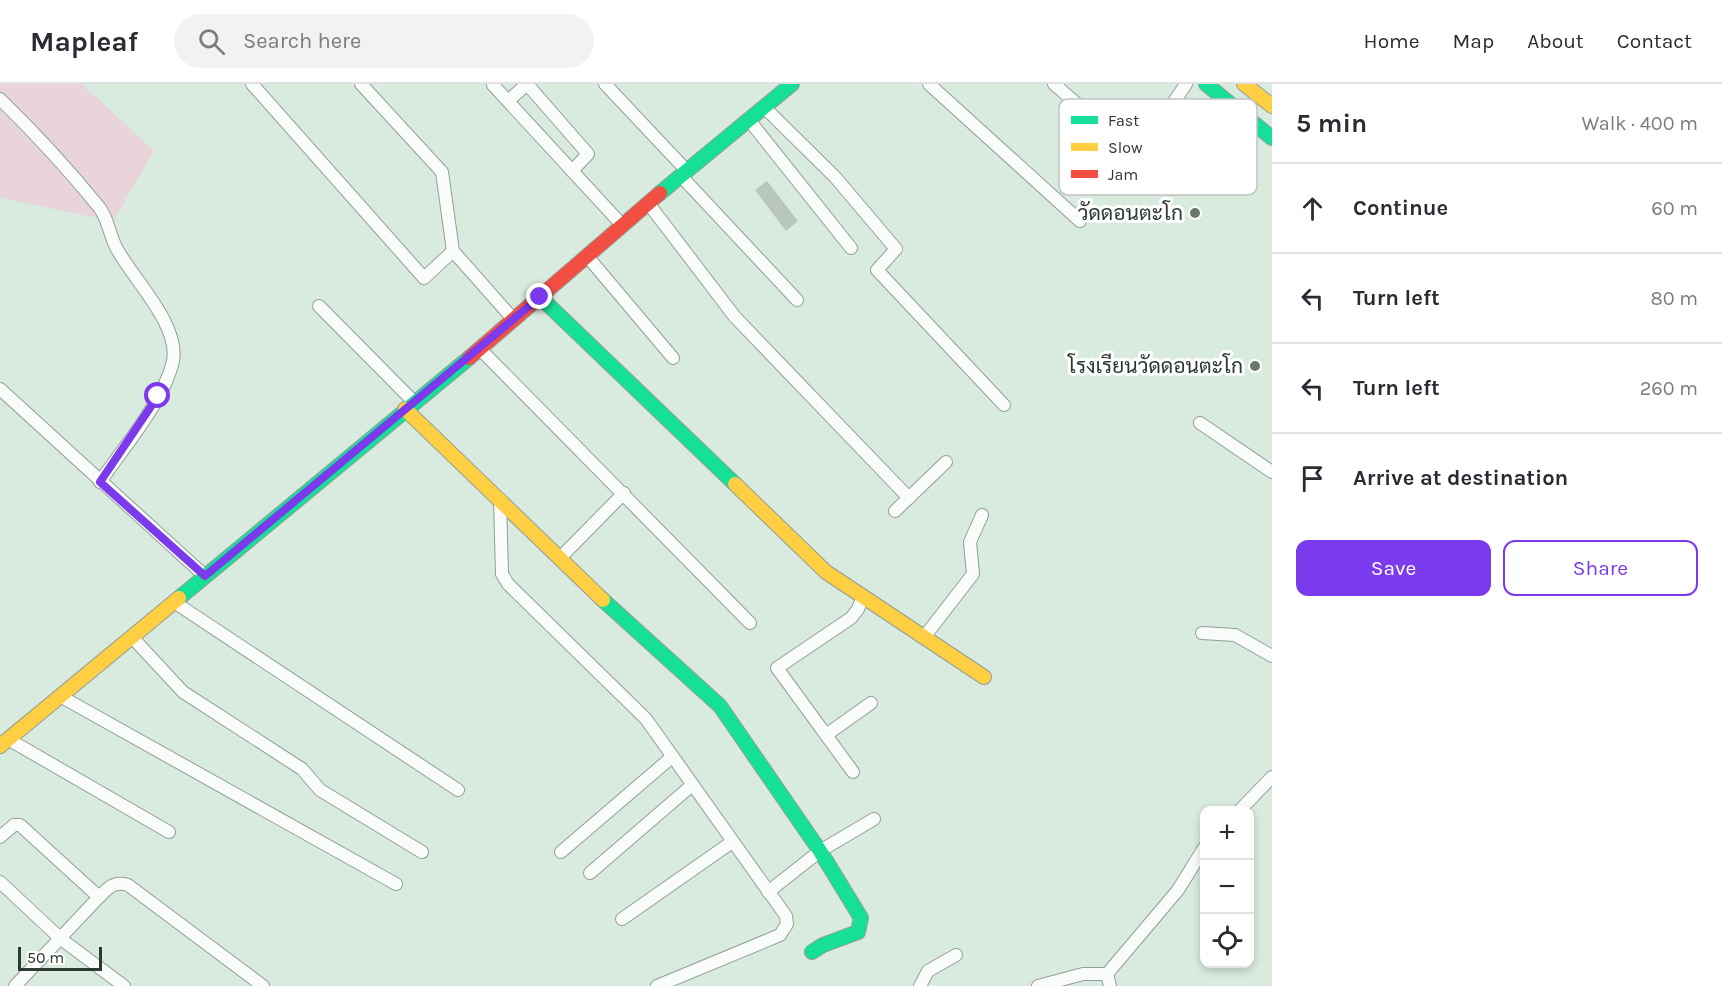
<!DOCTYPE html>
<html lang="en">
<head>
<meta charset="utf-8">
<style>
	body { margin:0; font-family:Karla,Sarabun,sans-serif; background:#f2f2f3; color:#2b2b33 }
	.controls { position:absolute; right:18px; bottom:18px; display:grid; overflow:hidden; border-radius:12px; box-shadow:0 3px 9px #0003 }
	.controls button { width:54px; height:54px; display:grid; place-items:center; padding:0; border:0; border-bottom:2px solid #e1e1e2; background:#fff; color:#2b2b33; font:30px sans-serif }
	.scale { position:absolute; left:18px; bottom:15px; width:84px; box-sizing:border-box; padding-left:6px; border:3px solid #2d3931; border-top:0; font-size:16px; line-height:21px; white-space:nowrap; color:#2d3931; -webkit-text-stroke:4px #fff; paint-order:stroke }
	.stop { position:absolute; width:18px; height:18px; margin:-14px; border:4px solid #7c3aed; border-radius:50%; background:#fff }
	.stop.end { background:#7c3aed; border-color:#fff; box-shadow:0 2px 6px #0008 }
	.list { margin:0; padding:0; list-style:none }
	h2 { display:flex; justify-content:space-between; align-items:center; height:78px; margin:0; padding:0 24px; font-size:26px }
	h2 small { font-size:20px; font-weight:400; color:#7c7c81 }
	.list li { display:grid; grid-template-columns:39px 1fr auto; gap:18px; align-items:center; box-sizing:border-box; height:90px; padding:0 24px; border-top:2px solid #e1e1e2 }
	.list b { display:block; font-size:22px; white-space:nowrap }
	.list em { font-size:20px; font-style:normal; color:#7c7c81 }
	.actions { display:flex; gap:12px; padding:18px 24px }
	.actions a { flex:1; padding:14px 0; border:2px solid #7c3aed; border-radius:12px; text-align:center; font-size:21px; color:#7c3aed }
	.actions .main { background:#7c3aed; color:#fff }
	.icon { flex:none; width:33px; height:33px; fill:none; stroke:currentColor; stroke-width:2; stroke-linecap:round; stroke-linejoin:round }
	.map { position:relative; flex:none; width:1272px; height:902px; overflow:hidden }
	header { display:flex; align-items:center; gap:36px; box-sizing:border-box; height:84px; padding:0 30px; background:#fff; border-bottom:2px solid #e1e1e2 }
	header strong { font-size:28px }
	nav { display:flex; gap:33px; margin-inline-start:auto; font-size:21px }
	.search { width:420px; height:54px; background:#f2f2f3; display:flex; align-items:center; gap:15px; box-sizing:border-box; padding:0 21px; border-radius:33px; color:#7c7c81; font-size:22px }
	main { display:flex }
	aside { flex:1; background:#fff }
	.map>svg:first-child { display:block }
	.green { fill:#e8d4da }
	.building { fill:#b9c6bd }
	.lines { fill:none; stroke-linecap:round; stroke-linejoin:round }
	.street-casing { stroke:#929f97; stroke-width:14 }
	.fast-casing { stroke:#929f97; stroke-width:16 }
	.slow-casing { stroke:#929f97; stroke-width:16 }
	.jam-casing { stroke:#929f97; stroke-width:16 }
	.street { stroke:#f9fcfa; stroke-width:12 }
	.fast { stroke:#16e098; stroke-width:14 }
	.slow { stroke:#ffcf43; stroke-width:14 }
	.jam { stroke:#f24e42; stroke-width:14 }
	.route { stroke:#7c3aed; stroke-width:8 }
	.poi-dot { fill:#69776e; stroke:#fff; stroke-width:2 }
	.labels { text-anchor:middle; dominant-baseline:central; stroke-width:6; stroke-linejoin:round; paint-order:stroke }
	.poi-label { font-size:21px; fill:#2d3931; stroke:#fff; text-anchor:end }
	.key { fill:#fff; stroke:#c0c4c1; stroke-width:1.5 }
	.key-label { font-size:16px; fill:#2d3931 }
</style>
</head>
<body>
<header>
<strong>Mapleaf</strong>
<div class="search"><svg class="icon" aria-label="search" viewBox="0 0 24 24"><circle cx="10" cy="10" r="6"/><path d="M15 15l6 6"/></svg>Search here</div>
<nav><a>Home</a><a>Map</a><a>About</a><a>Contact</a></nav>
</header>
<main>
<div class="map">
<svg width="1272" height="902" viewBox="0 0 1272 902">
	<rect width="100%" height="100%" fill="#d9eadf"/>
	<!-- green -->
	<polygon class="green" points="0,0 82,0 154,67 114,135 103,135 0,114"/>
	<!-- building -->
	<polygon class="building" points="767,97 798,137 786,147 755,106"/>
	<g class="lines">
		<!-- street casing -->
		<g class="street-casing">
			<g id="street">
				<polyline points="252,0 424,194 453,167"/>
				<polyline points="361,0 442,88 453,167 514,236"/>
				<polyline points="527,0 588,70 572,87"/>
				<polyline points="605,0 687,87"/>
				<polyline points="929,0 1080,137"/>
				<polyline points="1054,0 1137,72 1186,0"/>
				<polyline points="493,1 622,141"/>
				<path d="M0,15C35,49 68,85 99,123C109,136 109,151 117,165C133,195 180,241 173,277C164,317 123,364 100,398"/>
				<polyline points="508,17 527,0"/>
				<polyline points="764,23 835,93 896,165 877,186 1004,321"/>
				<polyline points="749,36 851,164"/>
				<polyline points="681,92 797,216"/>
				<polyline points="648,119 735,233 909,414"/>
				<polyline points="587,172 673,274"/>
				<polyline points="319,222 414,318"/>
				<polyline points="480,265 750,539"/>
				<polyline points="0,305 205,492"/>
				<polyline points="1200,339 1272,388"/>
				<polyline points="500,415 502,490 508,500 646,635 786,832 787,840 780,851 657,902"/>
				<polyline points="895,427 946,378"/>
				<polyline points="560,474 624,409"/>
				<polyline points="174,518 458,706"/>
				<polyline points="1202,549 1235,551 1272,572"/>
				<polyline points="925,552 973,490 970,458 982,431"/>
				<polyline points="132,553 183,608 302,685 320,706 422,768"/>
				<polyline points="60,612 396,800"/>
				<polyline points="826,651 871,619"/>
				<polyline points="8,655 169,748"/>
				<polyline points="853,688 777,584 851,534 858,525 863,512"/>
				<polyline points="1240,726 1272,693"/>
				<polyline points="0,753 14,741 20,741 99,813 15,902"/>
				<polyline points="561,768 672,673"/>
				<polyline points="590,789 691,702"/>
				<polyline points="0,798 61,855 124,902"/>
				<polyline points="768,808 820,767 874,735"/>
				<path d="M99,813C109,803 114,797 128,801L263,902"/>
				<polyline points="622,835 732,758"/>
				<polyline points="1107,890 1178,806 1204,764"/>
				<polyline points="1107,890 1110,902"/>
				<polyline points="920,902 928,887 956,871"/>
				<polyline points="1038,902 1083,890 1107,890"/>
			</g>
		</g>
		<!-- fast casing -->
		<g class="fast-casing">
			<g id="fast">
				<polyline points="1206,0 1272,54"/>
				<polyline points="660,109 792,0"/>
				<polyline points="540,213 735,400"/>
				<polyline points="179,514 469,274"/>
				<polyline points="603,516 720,622 820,767 861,834 858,848 823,861 812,868"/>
			</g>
		</g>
		<!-- slow casing -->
		<g class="slow-casing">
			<g id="slow">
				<polyline points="1244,0 1272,22"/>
				<polyline points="405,325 603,516"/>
				<polyline points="735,400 826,488 984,593"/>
				<polyline points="0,662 179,514"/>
			</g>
		</g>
		<!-- jam casing -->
		<g class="jam-casing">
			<polyline id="jam" points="469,274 660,109"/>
		</g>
		<!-- street -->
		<use href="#street" class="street"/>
		<!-- fast -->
		<use href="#fast" class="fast"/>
		<!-- slow -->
		<use href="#slow" class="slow"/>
		<!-- jam -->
		<use href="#jam" class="jam"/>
	</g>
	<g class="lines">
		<!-- route -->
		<polyline class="route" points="158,312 100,398 205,492 540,213"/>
	</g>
	<!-- markers -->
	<g class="poi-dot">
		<circle cx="1195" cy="129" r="6"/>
		<circle cx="1255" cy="282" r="6"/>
	</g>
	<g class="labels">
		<!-- poi labels -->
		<g class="poi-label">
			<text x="1183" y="129">วัดดอนตะโก</text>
			<text x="1243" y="282">โรงเรียนวัดดอนตะโก</text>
		</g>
	</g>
	<!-- legend -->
	<rect x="1059" y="15" width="198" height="96" rx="9" class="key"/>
	<rect x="1071" y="32" width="27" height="8" fill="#16e098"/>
	<rect x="1071" y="59" width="27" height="8" fill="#ffcf43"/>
	<rect x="1071" y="86" width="27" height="8" fill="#f24e42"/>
	<g class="key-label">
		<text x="1108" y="42">Fast</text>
		<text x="1108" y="69">Slow</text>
		<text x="1108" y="96">Jam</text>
	</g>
</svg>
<div class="controls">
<button>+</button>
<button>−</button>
<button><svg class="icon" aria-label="locate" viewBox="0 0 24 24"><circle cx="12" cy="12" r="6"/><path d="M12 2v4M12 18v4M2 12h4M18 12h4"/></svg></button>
</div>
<div class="scale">50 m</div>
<div class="stop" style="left:158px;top:312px"></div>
<div class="stop end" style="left:540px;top:213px"></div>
</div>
<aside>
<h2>5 min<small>Walk · 400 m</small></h2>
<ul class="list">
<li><svg class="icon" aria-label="ahead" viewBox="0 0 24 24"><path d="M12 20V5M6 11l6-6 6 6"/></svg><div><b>Continue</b></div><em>60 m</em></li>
<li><svg class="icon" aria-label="left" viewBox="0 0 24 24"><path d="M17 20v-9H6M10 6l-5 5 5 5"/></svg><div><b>Turn left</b></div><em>80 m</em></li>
<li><svg class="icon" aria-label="left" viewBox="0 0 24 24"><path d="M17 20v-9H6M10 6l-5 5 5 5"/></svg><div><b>Turn left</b></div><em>260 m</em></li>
<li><svg class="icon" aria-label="arrive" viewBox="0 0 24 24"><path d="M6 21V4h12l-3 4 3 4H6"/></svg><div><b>Arrive at destination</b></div></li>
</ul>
<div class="actions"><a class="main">Save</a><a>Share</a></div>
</aside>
</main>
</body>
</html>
